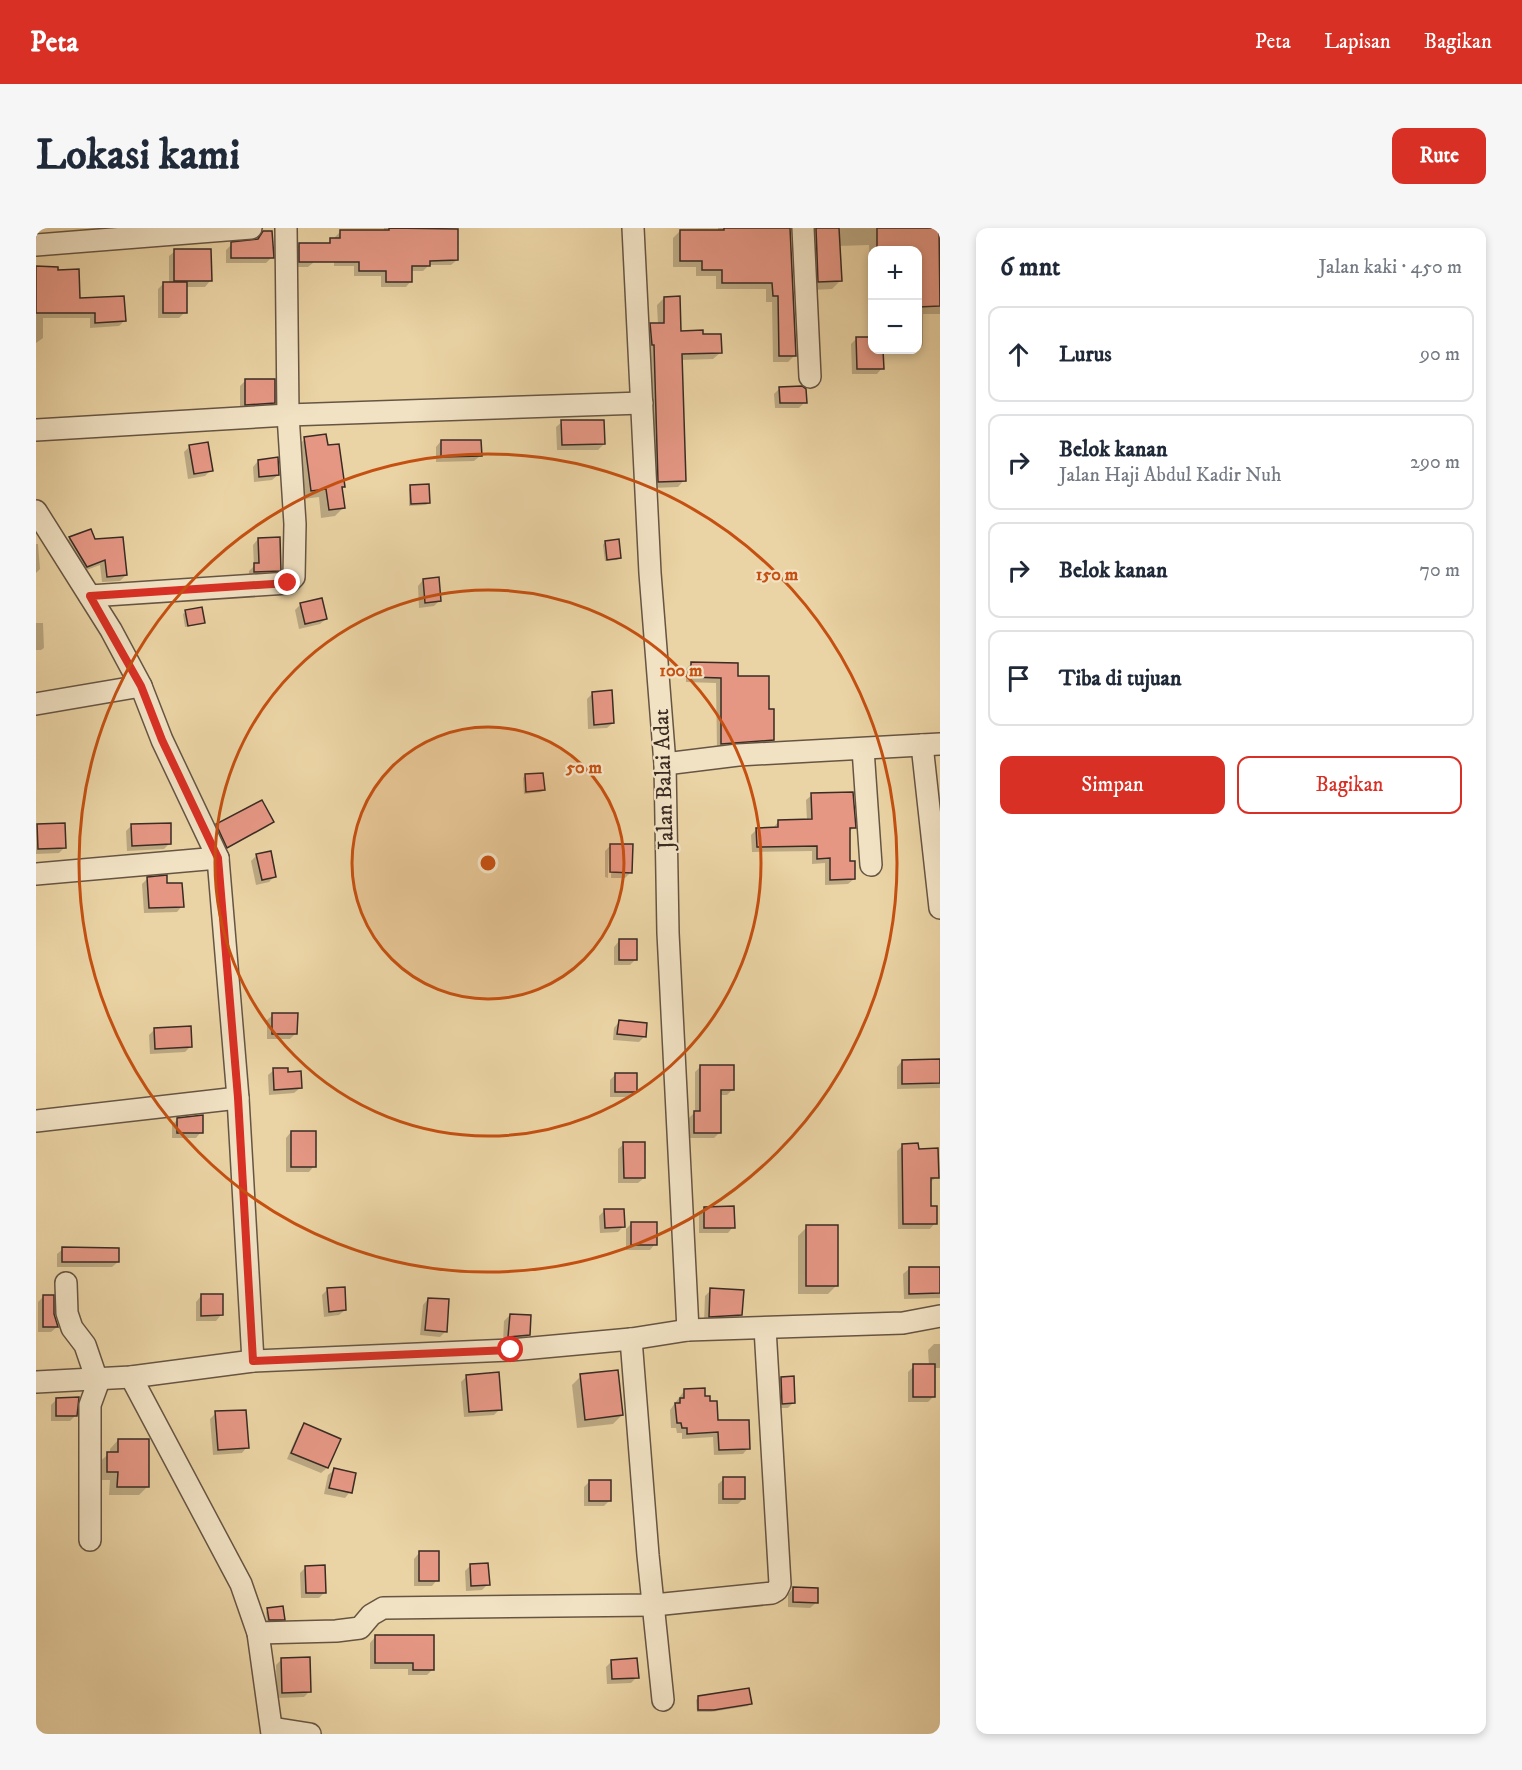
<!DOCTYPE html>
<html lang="id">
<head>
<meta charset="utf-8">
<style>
	body { margin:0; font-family:"IM FELL DW Pica",serif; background:#f6f6f7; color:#1f2937 }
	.controls { position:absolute; right:18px; top:18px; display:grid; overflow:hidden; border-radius:12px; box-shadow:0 3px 9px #0003 }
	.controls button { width:54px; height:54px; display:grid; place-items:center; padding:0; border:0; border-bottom:2px solid #e0e1e3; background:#fff; color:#1f2937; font:30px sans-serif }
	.stop { position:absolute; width:18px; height:18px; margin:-14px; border:4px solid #d93025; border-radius:50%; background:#fff }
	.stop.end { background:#d93025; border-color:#fff; box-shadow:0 2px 6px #0008 }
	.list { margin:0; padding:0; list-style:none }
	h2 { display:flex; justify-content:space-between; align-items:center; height:78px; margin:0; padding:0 24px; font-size:26px }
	h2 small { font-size:20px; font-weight:400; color:#747a83 }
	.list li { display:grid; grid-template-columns:39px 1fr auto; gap:18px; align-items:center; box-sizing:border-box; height:96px; margin:0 12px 12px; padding:0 12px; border:2px solid #e0e1e3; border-radius:12px }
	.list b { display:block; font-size:22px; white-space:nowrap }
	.list p { margin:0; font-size:20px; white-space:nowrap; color:#747a83 }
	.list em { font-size:20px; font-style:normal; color:#747a83 }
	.actions { display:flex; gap:12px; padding:18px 24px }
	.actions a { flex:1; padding:14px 0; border:2px solid #d93025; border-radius:12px; text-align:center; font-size:21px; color:#d93025 }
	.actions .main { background:#d93025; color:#fff }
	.icon { flex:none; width:33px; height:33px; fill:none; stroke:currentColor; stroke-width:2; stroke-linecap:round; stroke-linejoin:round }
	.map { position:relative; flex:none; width:904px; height:1506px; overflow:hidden; border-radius:12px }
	header { display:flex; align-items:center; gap:36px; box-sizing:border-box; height:84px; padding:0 30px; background:#d93025; color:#fff }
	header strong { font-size:28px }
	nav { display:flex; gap:33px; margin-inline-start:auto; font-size:21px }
	.intro { display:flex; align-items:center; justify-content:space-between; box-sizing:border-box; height:144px; padding:0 36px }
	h1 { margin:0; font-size:42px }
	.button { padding:15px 27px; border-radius:12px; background:#d93025; color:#fff; font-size:21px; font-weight:700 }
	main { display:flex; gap:36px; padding:0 36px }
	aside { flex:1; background:#fff; border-radius:12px; box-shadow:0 3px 9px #0003 }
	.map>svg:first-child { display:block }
	.shadow { fill:#0003 }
	.building { fill:#e59784; stroke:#3a2b23; stroke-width:1.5 }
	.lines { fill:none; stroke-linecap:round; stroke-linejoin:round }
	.minor-casing { stroke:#665543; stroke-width:24 }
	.minor { stroke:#f1e2c4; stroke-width:21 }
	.route { stroke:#d93025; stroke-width:8 }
	.ring { fill:none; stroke:#c55011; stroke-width:3 }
	.labels { text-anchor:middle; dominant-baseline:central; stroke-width:4.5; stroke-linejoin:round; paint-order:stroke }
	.street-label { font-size:22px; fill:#3a2b23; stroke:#f1e2c4 }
	.centre { fill:#c55011; stroke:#f1e2c4; stroke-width:3 }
	.ring-label { font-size:18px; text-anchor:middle; font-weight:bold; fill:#c55011; stroke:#f1e2c4; stroke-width:4.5; stroke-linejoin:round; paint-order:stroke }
</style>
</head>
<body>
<header>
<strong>Peta</strong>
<nav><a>Peta</a><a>Lapisan</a><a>Bagikan</a></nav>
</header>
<div class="intro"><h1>Lokasi kami</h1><a class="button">Rute</a></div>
<main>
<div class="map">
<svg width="904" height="1506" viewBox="0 0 904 1506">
	<rect width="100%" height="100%" fill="#ead3a4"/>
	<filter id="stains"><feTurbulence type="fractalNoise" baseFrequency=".00333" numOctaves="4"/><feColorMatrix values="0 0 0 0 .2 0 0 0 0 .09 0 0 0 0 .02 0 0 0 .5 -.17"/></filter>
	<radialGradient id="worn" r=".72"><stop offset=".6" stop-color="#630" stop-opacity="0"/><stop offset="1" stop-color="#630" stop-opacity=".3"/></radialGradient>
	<!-- shadow -->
	<g class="shadow">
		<polygon points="348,0 371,0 371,2 421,32 415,37 393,37 387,43 375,43 375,53 370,59 345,59 345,48 318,48 318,38 298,38 299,9 304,4 348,3"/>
		<polygon points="682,0 753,0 759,127 752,134 737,134 736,74 730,74 730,61 680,61 680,48 660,48 660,39 637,39 637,10 644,3 682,3"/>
		<polygon points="771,0 904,0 904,86 887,86 887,117 879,125 864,125 864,122 882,122 882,22 836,22 836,74 833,17 802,18 804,53 796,61 774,62"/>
		<polygon points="228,4 236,29 230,35 190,35 190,22 196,16 220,13"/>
		<polygon points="264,16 278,34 272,39 258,39 258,22"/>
		<polygon points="139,23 174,53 169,59 149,59 149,84 143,90 122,90 122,61 127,56 133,55 133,28"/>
		<polygon points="0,39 21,43 42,72 88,93 83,98 54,100 54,90 7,90 7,110 0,115"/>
		<polygon points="628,70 644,104 665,108 684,125 677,131 644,132 648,252 642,259 616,260 608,104 615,97 622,97 621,77"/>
		<polygon points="821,110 836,122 846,122 846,140 841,146 816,146 815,116"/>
		<polygon points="210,152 238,174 232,180 204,182 204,158"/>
		<polygon points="744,160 769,174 763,180 739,180 738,166"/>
		<polygon points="526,194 568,216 562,222 521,222 520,199"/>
		<polygon points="269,211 290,219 307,258 305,260 308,279 299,288 285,290 283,269 267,271 260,219"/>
		<polygon points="405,213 444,228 438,233 400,234 400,219"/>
		<polygon points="154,218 175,242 169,248 152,251 148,224"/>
		<polygon points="222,233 242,247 236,252 218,254 217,239"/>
		<polygon points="375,258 393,275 390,277 373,278 373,261"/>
		<polygon points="54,303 58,313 90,347 84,353 66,354 64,337 45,344 28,316 33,311"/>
		<polygon points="222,311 244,342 238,348 213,349 213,343 218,338 217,317"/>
		<polygon points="569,314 584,329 581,332 569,333 567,317"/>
		<polygon points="0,316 2,316 4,341 0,345"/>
		<polygon points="387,352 404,372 398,378 383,380 382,358"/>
		<polygon points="265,376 290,391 284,396 263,401 259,382"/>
		<polygon points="150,384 167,394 165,396 149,399 147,386"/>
		<polygon points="0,395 7,395 8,420 5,422 0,422"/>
		<polygon points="655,436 701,449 731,482 736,512 731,517 681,521 680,455 650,454 650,441"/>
		<polygon points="557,465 577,495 571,500 552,501 551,471"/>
		<polygon points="489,547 507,562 505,564 488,566 487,550"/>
		<polygon points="776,567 818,599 812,605 813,635 818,651 812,656 789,657 789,635 776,636 776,623 716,624 715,607 721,601 737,600 742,594 771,593 770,572"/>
		<polygon points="236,594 231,599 185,624 175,603 181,598"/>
		<polygon points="1,598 29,619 23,625 0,626"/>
		<polygon points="95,598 134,615 128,621 91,623 90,603"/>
		<polygon points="575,617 595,644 589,650 575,650 576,621 573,621 572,650 569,649 569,623"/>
		<polygon points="221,627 239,648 233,654 220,657 215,633"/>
		<polygon points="112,650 130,657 146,678 141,684 108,685 106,656"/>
		<polygon points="583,713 600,731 594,737 578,737 578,719"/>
		<polygon points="237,787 260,805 254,811 231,811 231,792"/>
		<polygon points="583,794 609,808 603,814 577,812 578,800"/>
		<polygon points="119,801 155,818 149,824 114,826 113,807"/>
		<polygon points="904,832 904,860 861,861 861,839 866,833"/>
		<polygon points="664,839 697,861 691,867 683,867 684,904 678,910 653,910 653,890 659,884 659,844"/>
		<polygon points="238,842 251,846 264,860 258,865 233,867 232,847"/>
		<polygon points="580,846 600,864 594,869 574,869 574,852"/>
		<polygon points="142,891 165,904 160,910 136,910 136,897"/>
		<polygon points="255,904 278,938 273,944 250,944 250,910"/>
		<polygon points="588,916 608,950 602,955 582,955 582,921"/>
		<polygon points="867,917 881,922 901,949 893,955 894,979 899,995 894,1001 862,1001 861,923"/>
		<polygon points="669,980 697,999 692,1005 663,1005 663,986"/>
		<polygon points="569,982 587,999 582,1004 564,1005 563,988"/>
		<polygon points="596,995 619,1016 614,1022 590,1022 590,1001"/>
		<polygon points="771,999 801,1057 792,1066 762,1066 762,1008"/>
		<polygon points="27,1021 82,1034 76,1039 21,1039 21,1026"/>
		<polygon points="904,1040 904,1070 868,1071 867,1046 873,1041"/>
		<polygon points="292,1061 309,1082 303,1087 288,1089 286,1067"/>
		<polygon points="675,1062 705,1087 699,1093 668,1094 669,1068"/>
		<polygon points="8,1068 21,1099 15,1104 2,1104 2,1074"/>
		<polygon points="165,1068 185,1087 180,1093 160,1093 160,1074"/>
		<polygon points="392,1071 410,1103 404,1109 384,1107 387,1077"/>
		<polygon points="474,1087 493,1107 487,1113 467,1114 468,1093"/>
		<polygon points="898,1116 904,1116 904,1140 897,1140 897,1169 892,1174 872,1174 872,1144 878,1138 893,1138 892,1122"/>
		<polygon points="431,1148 464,1181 458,1187 428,1189 425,1154"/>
		<polygon points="545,1148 586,1187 577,1196 541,1200 536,1157"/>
		<polygon points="745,1150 758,1174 752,1180 741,1180 740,1156"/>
		<polygon points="648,1163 668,1170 681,1194 712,1220 707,1226 678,1227 677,1209 646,1211 646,1205 641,1205 640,1200 635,1200 634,1182"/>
		<polygon points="21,1171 40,1187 34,1193 15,1193 15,1177"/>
		<polygon points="180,1185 211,1219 206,1225 177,1227 174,1191"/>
		<polygon points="268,1197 303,1212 291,1240 285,1245 251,1231 263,1203"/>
		<polygon points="82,1212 112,1258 103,1267 73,1267 74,1252 63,1252 63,1234 74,1225 74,1221"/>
		<polygon points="298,1242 314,1264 309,1270 288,1266 292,1247"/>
		<polygon points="688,1251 708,1270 702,1276 682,1276 682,1256"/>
		<polygon points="554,1253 574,1272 568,1278 548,1278 548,1259"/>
		<polygon points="383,1325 401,1352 396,1358 378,1358 378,1331"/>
		<polygon points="434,1338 452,1356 446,1362 430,1363 429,1343"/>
		<polygon points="270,1339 289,1364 283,1370 265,1370 264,1345"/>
		<polygon points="758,1360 780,1375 774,1380 752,1379 752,1366"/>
		<polygon points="232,1382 248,1391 245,1393 231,1394 230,1384"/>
		<polygon points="339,1409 397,1441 391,1447 372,1447 372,1441 334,1441 334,1415"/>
		<polygon points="245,1432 273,1464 268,1469 241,1470 240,1437"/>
		<polygon points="576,1433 601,1449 595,1455 571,1456 570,1439"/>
		<polygon points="663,1469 714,1475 712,1478 675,1484 661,1484 660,1472"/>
	</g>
	<!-- building -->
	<g class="building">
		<polygon points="353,0 422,1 422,32 394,33 394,38 376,38 376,54 350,54 350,43 323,43 323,34 263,34 263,15 294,15 294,10 304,10 304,2 353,2"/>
		<polygon points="688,0 754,0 760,128 743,128 742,68 737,68 736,55 686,55 686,42 666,42 666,33 644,33 644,2 688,2"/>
		<polygon points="780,0 803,0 806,53 782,54"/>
		<polygon points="841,0 903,0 904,78 882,79 882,22 841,22"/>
		<polygon points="227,3 236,3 238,30 195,30 195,14 222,11"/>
		<polygon points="138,21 175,21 176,53 138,53"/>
		<polygon points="0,38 22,39 22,42 43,41 44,70 88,68 90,93 59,95 59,85 0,85"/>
		<rect x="127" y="54" width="24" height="31"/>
		<polygon points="644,68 645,103 667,102 667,106 685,106 686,125 646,126 650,253 622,254 618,117 616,117 614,95 628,95 628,69"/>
		<polygon points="820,109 837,109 837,122 847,122 848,141 821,141"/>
		<polygon points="209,151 239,151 239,175 209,177"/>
		<polygon points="766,158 770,161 771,175 744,175 743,159"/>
		<polygon points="525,192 568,192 569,216 526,217"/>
		<polygon points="290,206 292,217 303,216 309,259 306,259 309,280 293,282 290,261 275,263 268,209"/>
		<polygon points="405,212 445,212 446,228 405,229"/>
		<polygon points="172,214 177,243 158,246 153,217"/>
		<polygon points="242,229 243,247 223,249 222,232"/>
		<polygon points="393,256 394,275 375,276 374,257"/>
		<polygon points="55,301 59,311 87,309 91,347 71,349 69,332 51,339 33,309"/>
		<polygon points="244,309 245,343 218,344 218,335 223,335 222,310"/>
		<polygon points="583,311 585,330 571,332 569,313"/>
		<polygon points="403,349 405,373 389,375 387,351"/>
		<polygon points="286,370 291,391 269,396 264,375"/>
		<polygon points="166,379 169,395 152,398 149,382"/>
		<polygon points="655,434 702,435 702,448 733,448 733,481 738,481 738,512 685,516 685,450 655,449"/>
		<polygon points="576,462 578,495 558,497 556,464"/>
		<polygon points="507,545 509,562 490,564 489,546"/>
		<polygon points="817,564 820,600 814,600 814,633 819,633 819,651 794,652 794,630 781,631 781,618 721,619 720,600 742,599 742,592 776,591 775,565"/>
		<polygon points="226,572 238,594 191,620 180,596"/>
		<polygon points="29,595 30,620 2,621 1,596"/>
		<polygon points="135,595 135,616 96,618 95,596"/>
		<polygon points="574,616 597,616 596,645 574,644"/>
		<polygon points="235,623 240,649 226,652 220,626"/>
		<polygon points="131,647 131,655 146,655 148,679 113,680 111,649"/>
		<rect x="583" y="711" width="18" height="21"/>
		<polygon points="236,785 262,785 261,806 236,806"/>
		<polygon points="583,792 611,795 610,809 581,806"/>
		<polygon points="155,798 156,819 119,821 118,800"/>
		<polygon points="904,831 904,855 866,856 866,832"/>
		<polygon points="664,837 698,837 698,862 685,862 685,905 658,905 658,883 664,883"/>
		<polygon points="237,840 252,840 252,844 265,843 266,860 238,862"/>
		<rect x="579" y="845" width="22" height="19"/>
		<polygon points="167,887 167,905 141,905 141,890"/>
		<rect x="255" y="903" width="25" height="36"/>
		<polygon points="587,914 609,914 609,950 588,950"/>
		<polygon points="882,915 883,921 902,920 903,950 895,950 895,978 901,978 901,996 867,996 866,916"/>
		<polygon points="698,978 699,1000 668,1000 668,979"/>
		<polygon points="568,981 588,981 589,999 569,1000"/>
		<rect x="595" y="994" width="26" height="23"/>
		<rect x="770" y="997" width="32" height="61"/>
		<polygon points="26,1019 83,1020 83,1034 26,1034"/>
		<polygon points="873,1039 904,1039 904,1065 873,1066"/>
		<polygon points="309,1059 310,1082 293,1084 291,1060"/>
		<polygon points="674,1060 708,1062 706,1087 673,1089"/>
		<polygon points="165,1066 187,1066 187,1087 165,1088"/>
		<polygon points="7,1067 18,1067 18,1086 22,1099 7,1099"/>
		<polygon points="392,1070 413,1071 411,1104 389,1102"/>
		<polygon points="474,1086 495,1087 494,1107 472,1109"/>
		<rect x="877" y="1136" width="22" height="33"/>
		<polygon points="582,1142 587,1187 549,1192 544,1146"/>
		<polygon points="463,1144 466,1182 433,1184 430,1147"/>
		<polygon points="758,1148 759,1175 746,1176 745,1149"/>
		<polygon points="669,1160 669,1168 674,1168 674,1173 681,1173 682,1192 713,1192 714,1221 683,1222 682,1204 651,1206 651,1200 646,1200 645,1195 641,1195 639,1175 644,1175 644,1170 648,1170 648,1161"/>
		<polygon points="43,1169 41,1188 20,1188 20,1170"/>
		<polygon points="210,1182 213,1220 182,1222 179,1183"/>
		<polygon points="268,1195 305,1211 292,1240 255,1225"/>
		<polygon points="82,1211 113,1211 113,1259 81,1259 82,1244 71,1244 71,1224 82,1224"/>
		<polygon points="298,1240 320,1245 316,1265 293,1260"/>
		<rect x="687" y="1249" width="22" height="22"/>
		<rect x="553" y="1252" width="22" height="21"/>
		<rect x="383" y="1323" width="20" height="30"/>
		<polygon points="452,1335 454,1357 435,1358 434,1336"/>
		<polygon points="289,1337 290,1365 270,1365 269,1338"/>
		<polygon points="757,1359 782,1360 782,1375 757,1374"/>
		<polygon points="247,1378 249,1392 233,1392 231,1380"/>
		<polygon points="339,1407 398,1407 398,1442 377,1442 377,1435 339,1435"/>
		<polygon points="274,1429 275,1464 246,1465 245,1430"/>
		<polygon points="601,1430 603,1450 576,1451 575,1432"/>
		<polygon points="713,1460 716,1476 678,1482 662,1482 662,1468"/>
	</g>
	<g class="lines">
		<!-- minor casing -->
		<g class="minor-casing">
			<g id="minor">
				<polyline points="597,0 614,345 629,536 632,705 652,1102"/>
				<polyline points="767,0 774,149"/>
				<polyline points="0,17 215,0"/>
				<polyline points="0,202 252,187 606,175"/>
				<polyline points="0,283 75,402 105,458 126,512 182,630 202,870 217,1133"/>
				<polyline points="54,368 252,355 258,349 259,296 252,187 250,0"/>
				<polyline points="0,476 105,458"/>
				<polyline points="886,517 904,680"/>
				<polyline points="827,521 835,637"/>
				<polyline points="629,536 702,527 904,516"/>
				<polyline points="0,646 182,630"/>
				<polyline points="0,893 202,870"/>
				<polyline points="30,1055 31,1085 36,1100 49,1117 62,1155 54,1177 54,1312"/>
				<polyline points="595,1111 612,1327 627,1472"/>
				<polyline points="95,1149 205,1356 222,1405 236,1506"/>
				<polyline points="0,1154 95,1149 217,1133 475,1122 595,1111 652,1102 867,1095 904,1088"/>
				<polyline points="222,1405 300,1403 324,1400 335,1387 347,1380 618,1377 736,1365 741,1362 744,1356 729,1100"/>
				<polyline points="236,1500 274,1506"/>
			</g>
		</g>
		<!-- minor -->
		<use href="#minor" class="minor"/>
	</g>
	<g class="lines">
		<!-- route -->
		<polyline class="route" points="252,355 54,368 105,458 126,512 182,630 202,870 217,1133 475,1122"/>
	</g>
	<!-- distance rings -->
	<circle cx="452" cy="635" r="136" fill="#c55011" fill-opacity=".12"/>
	<g class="ring">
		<circle cx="452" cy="635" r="136"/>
		<circle cx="452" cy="635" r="273"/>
		<circle cx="452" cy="635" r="409"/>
	</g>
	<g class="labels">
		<!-- street labels -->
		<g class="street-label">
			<text transform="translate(628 551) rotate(-92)">Jalan Balai Adat</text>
		</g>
	</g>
	<circle cx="452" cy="635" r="9" class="centre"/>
	<g class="ring-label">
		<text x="741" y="352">150 m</text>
		<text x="645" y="448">100 m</text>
		<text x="548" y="545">50 m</text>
	</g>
	<rect width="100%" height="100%" filter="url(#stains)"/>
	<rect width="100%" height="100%" fill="url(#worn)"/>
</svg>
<div class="controls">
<button>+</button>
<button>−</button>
</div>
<div class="stop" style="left:475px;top:1122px"></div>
<div class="stop end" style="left:252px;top:355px"></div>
</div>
<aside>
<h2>6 mnt<small>Jalan kaki · 450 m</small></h2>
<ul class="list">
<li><svg class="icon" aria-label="ahead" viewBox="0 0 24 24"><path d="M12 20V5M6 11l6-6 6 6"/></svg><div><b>Lurus</b></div><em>90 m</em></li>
<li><svg class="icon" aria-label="right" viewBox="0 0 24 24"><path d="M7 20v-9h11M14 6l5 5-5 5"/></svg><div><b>Belok kanan</b><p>Jalan Haji Abdul Kadir Nuh</p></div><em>290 m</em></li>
<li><svg class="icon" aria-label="right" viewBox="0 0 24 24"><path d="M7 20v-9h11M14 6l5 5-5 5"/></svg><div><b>Belok kanan</b></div><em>70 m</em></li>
<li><svg class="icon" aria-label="arrive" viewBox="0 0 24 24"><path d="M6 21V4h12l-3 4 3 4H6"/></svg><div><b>Tiba di tujuan</b></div></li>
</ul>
<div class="actions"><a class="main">Simpan</a><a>Bagikan</a></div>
</aside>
</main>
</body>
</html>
